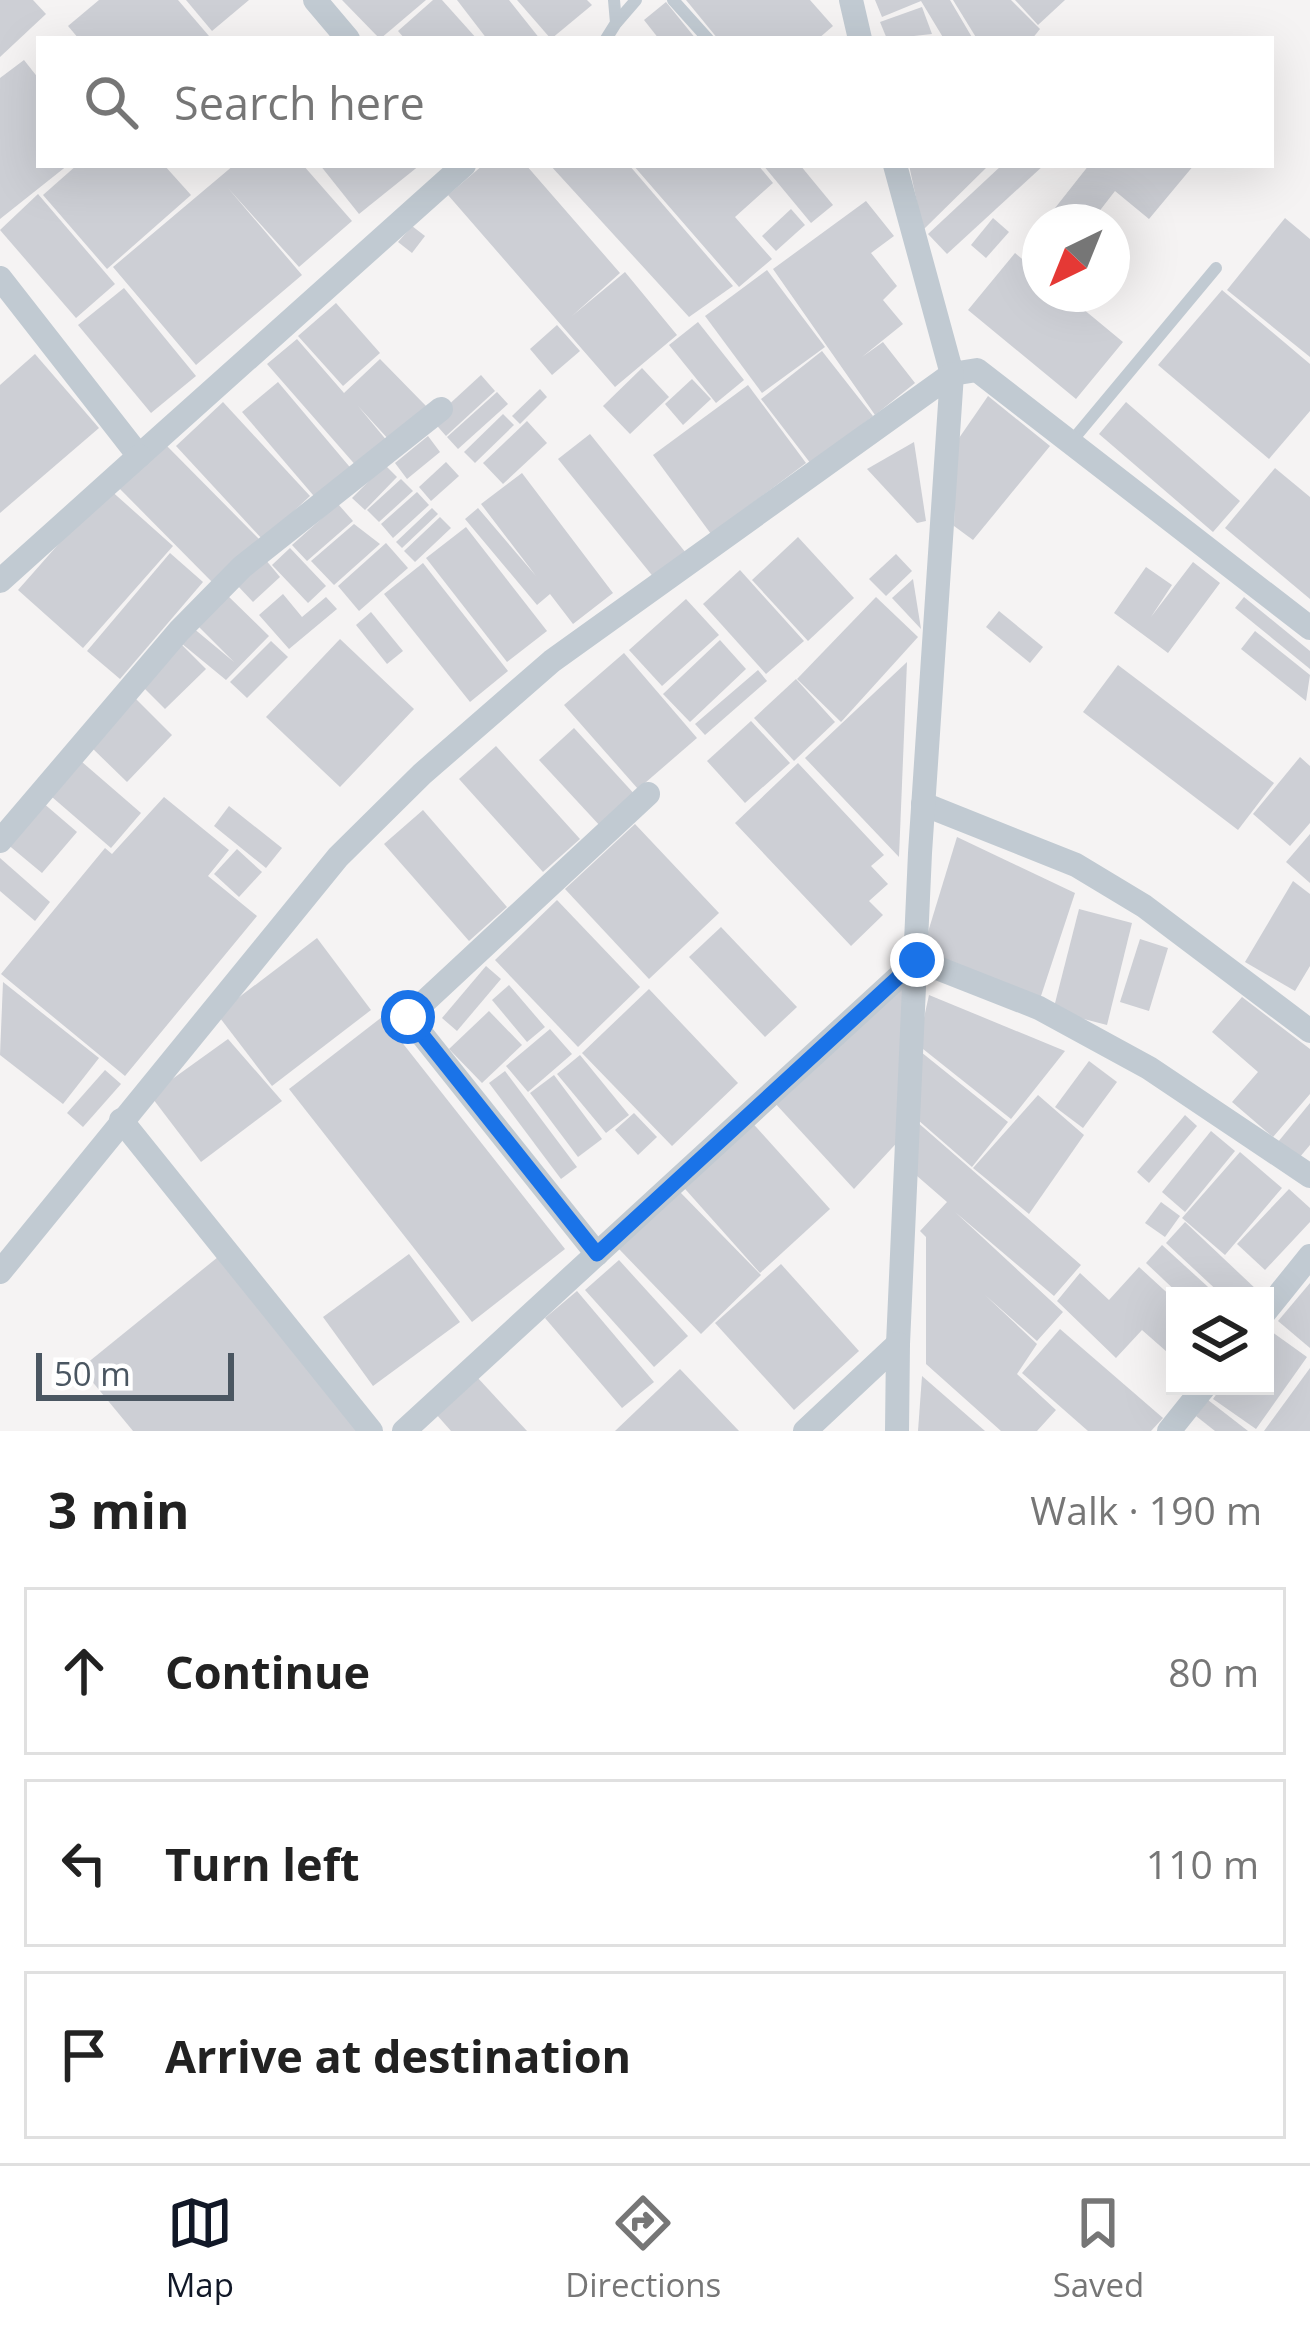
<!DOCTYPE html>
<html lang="en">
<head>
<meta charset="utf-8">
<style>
	body { margin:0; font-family:"Open Sans",sans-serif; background:#f6f6f6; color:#222 }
	.controls { position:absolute; right:36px; bottom:36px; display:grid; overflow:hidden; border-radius:0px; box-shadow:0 12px 48px #0002 }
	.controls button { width:108px; height:108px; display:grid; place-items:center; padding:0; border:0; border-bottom:3px solid #e0e0e0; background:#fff; color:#222; font:60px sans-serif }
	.compass { position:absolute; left:1022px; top:204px; width:108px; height:108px; border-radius:50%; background:#fff; box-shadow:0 12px 48px #0002; rotate:223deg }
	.scale { position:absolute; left:36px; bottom:30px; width:198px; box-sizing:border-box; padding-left:12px; border:6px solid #4a5661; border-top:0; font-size:33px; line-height:42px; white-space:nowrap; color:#4a5661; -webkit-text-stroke:9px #fff; paint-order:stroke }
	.stop { position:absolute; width:36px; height:36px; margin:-27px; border:9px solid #1a73e8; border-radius:50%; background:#fff }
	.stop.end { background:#1a73e8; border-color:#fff; box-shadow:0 3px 12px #0008 }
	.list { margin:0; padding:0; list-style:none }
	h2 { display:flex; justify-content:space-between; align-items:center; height:156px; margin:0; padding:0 48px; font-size:51px }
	h2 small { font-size:39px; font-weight:400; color:#767676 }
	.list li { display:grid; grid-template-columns:78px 1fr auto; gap:36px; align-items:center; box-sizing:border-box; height:168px; margin:0 24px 24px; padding:0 24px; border:3px solid #e0e0e0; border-radius:0px }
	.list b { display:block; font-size:45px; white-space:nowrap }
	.list em { font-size:39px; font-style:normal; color:#767676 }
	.icon { flex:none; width:66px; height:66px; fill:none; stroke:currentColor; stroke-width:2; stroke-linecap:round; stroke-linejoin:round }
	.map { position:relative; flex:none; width:1310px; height:1431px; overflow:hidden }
	.search { position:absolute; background:#fff; box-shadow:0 12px 48px #0002; left:36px; right:36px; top:36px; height:132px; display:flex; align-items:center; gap:30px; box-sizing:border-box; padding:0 42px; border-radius:0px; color:#767676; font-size:45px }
	.sheet { height:732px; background:#fff }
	nav { display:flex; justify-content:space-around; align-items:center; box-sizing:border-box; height:168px; border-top:3px solid #e0e0e0; background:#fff; font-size:33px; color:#767676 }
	nav a { display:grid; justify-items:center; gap:6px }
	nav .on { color:#111827 }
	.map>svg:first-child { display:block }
	.building { fill:#cdcfd5 }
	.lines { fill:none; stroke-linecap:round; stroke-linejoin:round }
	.lane { stroke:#c1cad2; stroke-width:12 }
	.street { stroke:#c1cad2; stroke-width:24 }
	.route { stroke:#1a73e8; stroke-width:15 }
</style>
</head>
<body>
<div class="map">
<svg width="1310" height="1431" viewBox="0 0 1310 1431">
	<rect width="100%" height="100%" fill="#f5f3f3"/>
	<!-- building -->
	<g class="building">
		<polygon points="0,0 33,0 46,14 0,57"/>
		<polygon points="99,0 178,0 209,36 79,39 68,26"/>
		<polygon points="186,0 249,0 212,31"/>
		<polygon points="342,0 426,0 380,39"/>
		<polygon points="433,0 442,0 477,39 405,39 398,31"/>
		<polygon points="457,0 509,0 540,39 487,39"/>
		<polygon points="517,0 587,0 592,5 551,39"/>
		<polygon points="686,0 810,0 833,26 818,39 718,39"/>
		<polygon points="875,0 950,0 973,39 944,39 921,1 882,17"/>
		<polygon points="953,0 1011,0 1040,29 1032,39 977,39"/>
		<polygon points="1015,0 1065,0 1038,25"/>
		<polygon points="666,2 696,39 659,39 644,20"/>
		<polygon points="922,7 932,34 887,39 880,22"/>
		<polygon points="24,60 39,79 39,165 68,165 0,219 0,78"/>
		<polygon points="77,165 164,165 191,195 107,269 43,195"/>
		<polygon points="234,165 303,165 352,221 299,267 228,188 302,275 196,365 113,267"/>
		<polygon points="320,165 420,165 359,214"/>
		<polygon points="483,165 526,165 620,273 572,316 625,272 677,335 615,387 448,195"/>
		<polygon points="550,165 629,165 733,286 689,317"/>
		<polygon points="633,165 758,165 773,183 735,217 772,259 739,287"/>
		<polygon points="763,165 800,165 833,205 811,223"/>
		<polygon points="909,165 989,165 923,230"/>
		<polygon points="1002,165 1044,165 947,254 928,234"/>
		<polygon points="1089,165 1194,165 1149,219 1115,191 1091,222 1044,222"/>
		<polygon points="38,194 115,284 76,318 0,230"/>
		<polygon points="866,201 894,236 871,253 897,286 883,300 903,324 862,357 883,342 915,383 875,415 773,269"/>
		<polygon points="791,209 805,225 776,251 762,236"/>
		<polygon points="993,218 1009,232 986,258 971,245"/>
		<polygon points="1285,218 1310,239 1310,357 1227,290"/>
		<polygon points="412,226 425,236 412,253 398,242"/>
		<polygon points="1015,253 1040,274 1040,294 1065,294 1123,342 1076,399 968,310"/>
		<polygon points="767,270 825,347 762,393 705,316"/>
		<polygon points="124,288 196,376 151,413 78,325"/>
		<polygon points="1222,290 1310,364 1310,411 1269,459 1158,365"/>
		<polygon points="336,303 380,353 343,386 298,336"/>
		<polygon points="698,322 744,380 716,403 669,345"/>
		<polygon points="557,325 580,351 552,375 530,349"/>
		<polygon points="297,339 344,393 380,359 426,406 390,441 358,406 388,442 358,468 267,364"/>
		<polygon points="822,351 873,416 811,464 761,399"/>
		<polygon points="35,354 99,428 0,513 0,385"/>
		<polygon points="642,368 669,397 630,434 603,406"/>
		<polygon points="481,375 495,391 446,436 432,420"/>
		<polygon points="692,379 711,399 683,425 665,404"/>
		<polygon points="278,382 354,472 319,502 242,412"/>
		<polygon points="748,385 806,463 711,534 653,455"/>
		<polygon points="540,389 547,397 520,424 512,416"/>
		<polygon points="497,392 508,404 458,449 447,437"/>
		<polygon points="988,396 1050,446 973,540 954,526 957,441"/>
		<polygon points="223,402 310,496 263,540 176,446"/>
		<polygon points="1126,402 1240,501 1213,532 1099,434"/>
		<polygon points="503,414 514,425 475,463 464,452"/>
		<polygon points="527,421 547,443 503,484 483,463"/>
		<polygon points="590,434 686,553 655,579 558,459"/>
		<polygon points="428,436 440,452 407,479 395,463"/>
		<polygon points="163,442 261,541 216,586 118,487"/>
		<polygon points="914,442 926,521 917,523 867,469"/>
		<polygon points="446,462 459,476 431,501 419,487"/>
		<polygon points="385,465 397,477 365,510 352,498"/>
		<polygon points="1275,468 1310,497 1310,599 1225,528"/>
		<polygon points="522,473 613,593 573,624 550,594 537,605 465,519 478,508 536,576 481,504"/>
		<polygon points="401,479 413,491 379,522 367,510"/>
		<polygon points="108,488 173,546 83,648 18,590"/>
		<polygon points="417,492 429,505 393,538 381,524"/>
		<polygon points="338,504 353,521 307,561 292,545"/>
		<polygon points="432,508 438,514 402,548 396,542"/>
		<polygon points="440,517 451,528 415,562 404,551"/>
		<polygon points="354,524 380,544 334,585 311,561"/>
		<polygon points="466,527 547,631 507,662 426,558"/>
		<polygon points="798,537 854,598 808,641 752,580"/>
		<polygon points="386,543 408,568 359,611 338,586"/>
		<polygon points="290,548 326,586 308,603 272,565"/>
		<polygon points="170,553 203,582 120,679 87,651"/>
		<polygon points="896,554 912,571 886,596 869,579"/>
		<polygon points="265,559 280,577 253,602 237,585"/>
		<polygon points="1193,562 1220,583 1168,653 1114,613 1146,567 1172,585 1151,617"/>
		<polygon points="423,563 508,671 470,702 384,594"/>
		<polygon points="740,570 804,641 766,674 703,604"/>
		<polygon points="913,579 921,629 892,598"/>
		<polygon points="226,594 269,636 226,680 181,643 192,627 234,662 198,626"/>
		<polygon points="283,594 302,617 326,597 337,609 289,649 259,615"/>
		<polygon points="876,597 918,637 841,722 797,679"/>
		<polygon points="1244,597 1310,651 1310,669 1235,608"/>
		<polygon points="686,599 719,635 662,686 629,650"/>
		<polygon points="999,611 1043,647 1030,663 986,627"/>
		<polygon points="371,612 403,651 387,664 356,625"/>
		<polygon points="1255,631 1310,675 1306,701 1241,649"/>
		<polygon points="340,639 414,709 340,787 266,717"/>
		<polygon points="720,640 746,669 690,722 663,694"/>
		<polygon points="271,641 288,657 247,698 230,682"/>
		<polygon points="181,644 206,669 165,709 141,685"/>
		<polygon points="624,653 697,738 638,789 564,705"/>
		<polygon points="907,662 899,857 805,758"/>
		<polygon points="1118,665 1274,783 1238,830 1083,712"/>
		<polygon points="758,670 767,681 705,735 695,724"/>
		<polygon points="796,679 835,722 794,761 754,718"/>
		<polygon points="136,699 172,735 127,782 90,746"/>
		<polygon points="751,721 790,763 745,803 707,761"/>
		<polygon points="574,728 637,797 602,828 539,760"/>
		<polygon points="496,746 580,839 543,872 459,779"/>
		<polygon points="1300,757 1310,766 1310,823 1290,846 1253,814"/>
		<polygon points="82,762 141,813 111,848 52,797"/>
		<polygon points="798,763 884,855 871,866 888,884 869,901 883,915 851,946 735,823"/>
		<polygon points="164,797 229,850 208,876 257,916 125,1076 1,974 105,848 112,854"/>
		<polygon points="42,802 77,832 42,873 6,843"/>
		<polygon points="229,806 282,848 266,868 214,826"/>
		<polygon points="423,810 507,907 469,941 384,844"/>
		<polygon points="635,824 719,913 649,979 565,889"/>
		<polygon points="1310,834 1310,883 1286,862"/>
		<polygon points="957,837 1075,893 1039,1002 921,955"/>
		<polygon points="237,849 262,872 239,897 214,874"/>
		<polygon points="0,858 50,902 35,921 0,891"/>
		<polygon points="1293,881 1310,894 1310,966 1295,991 1245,962"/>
		<polygon points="557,900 640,987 578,1047 495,960"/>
		<polygon points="1079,909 1132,923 1107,1025 1053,1011"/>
		<polygon points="721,927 797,1007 765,1037 689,957"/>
		<polygon points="317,938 371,1010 272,1086 217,1014"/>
		<polygon points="1140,939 1168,948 1149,1011 1120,1002"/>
		<polygon points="486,966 501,979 457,1031 442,1018"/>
		<polygon points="3,982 99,1058 63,1104 0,1055"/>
		<polygon points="903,982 904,1135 854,1189 773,1101"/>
		<polygon points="509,985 545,1027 527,1042 492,1000"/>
		<polygon points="649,989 738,1083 672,1146 582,1053"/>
		<polygon points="929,995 1065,1051 1011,1119 918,1045"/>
		<polygon points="1242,997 1310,1049 1310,1094 1273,1137 1232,1102 1258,1072 1212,1032"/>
		<polygon points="489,1011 522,1045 482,1083 449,1049"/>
		<polygon points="382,1017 565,1249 472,1322 289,1089"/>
		<polygon points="550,1029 572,1054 528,1092 506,1066"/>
		<polygon points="228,1039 282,1101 201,1162 150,1095"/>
		<polygon points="921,1052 1008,1122 972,1167 918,1120"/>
		<polygon points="580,1055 629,1115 606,1133 557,1074"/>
		<polygon points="1089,1061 1117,1082 1083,1128 1055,1107"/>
		<polygon points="105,1070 121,1084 83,1127 67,1113"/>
		<polygon points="505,1071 577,1167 561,1179 489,1083"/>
		<polygon points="554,1075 602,1139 578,1157 530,1093"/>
		<polygon points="1038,1095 1084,1135 1029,1214 973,1168"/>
		<polygon points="1310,1103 1310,1145 1299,1158 1278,1142"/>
		<polygon points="634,1113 657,1137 638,1155 615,1130"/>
		<polygon points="1185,1115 1197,1126 1149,1183 1137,1172"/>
		<polygon points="748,1118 830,1209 760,1273 678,1181"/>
		<polygon points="916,1121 1081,1265 1054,1296 955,1212 1063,1312 1037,1341 985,1295 1037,1344 1017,1374 1056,1410 1037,1431 1001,1431 926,1364 926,1237 920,1231 947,1202 909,1169"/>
		<polygon points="1211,1131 1235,1151 1185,1212 1162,1192"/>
		<polygon points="1240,1152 1282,1188 1225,1255 1182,1218"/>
		<polygon points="1289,1189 1310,1208 1310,1222 1265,1270 1237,1244"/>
		<polygon points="679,1191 761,1275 701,1334 619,1249"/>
		<polygon points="1161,1202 1180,1216 1165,1237 1145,1223"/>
		<polygon points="1185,1222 1258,1291 1254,1296 1223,1296 1166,1243"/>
		<polygon points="1162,1245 1218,1296 1181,1296 1146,1263"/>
		<polygon points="409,1254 460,1322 373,1386 323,1317"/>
		<polygon points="218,1257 360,1431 133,1431 81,1368"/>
		<polygon points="619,1260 688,1336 654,1367 585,1290"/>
		<polygon points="781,1264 859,1351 794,1410 715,1323"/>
		<polygon points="1139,1267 1175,1300 1175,1359 1142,1330 1116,1358 1057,1301 1080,1273 1109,1300"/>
		<polygon points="1310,1283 1310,1348 1278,1321"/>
		<polygon points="577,1291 654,1382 622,1408 545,1318"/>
		<polygon points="1265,1327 1307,1357 1256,1429 1213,1399 1222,1386 1265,1386"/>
		<polygon points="1060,1329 1163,1418 1151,1431 1088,1431 1022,1373"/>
		<polygon points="1310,1368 1310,1431 1264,1431"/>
		<polygon points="680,1369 739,1431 615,1431"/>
		<polygon points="922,1376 985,1431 918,1431"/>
		<polygon points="477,1377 527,1431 451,1431 436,1414"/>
		<polygon points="1208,1400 1248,1431 1215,1431 1196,1416"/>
	</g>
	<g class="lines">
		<!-- lane -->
		<g class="lane">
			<polyline points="673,0 708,39"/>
			<polyline points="617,22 636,0"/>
			<polyline points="606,39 616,23 614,0"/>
			<polyline points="1071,442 1216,268"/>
		</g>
		<!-- street -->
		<g class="street">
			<polyline points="315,0 348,39"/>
			<polyline points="851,0 860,39"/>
			<polyline points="895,165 952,374 977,370 1310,628"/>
			<polyline points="0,278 139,456 464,165"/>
			<polyline points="0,581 139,456"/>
			<polyline points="923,804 1076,865 1144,906 1310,1031"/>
			<polyline points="0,841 179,631 242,567 441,409"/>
			<polyline points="121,1120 371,1431"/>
			<polyline points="597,1254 408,1017 648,794"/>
			<polyline points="0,1272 338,857 422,774 552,661 952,374 920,853 898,1344"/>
			<polyline points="1265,1312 1310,1256"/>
			<polyline points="404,1431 917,960 1039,1008 1149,1068 1310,1176"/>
			<polyline points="805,1431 898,1344 897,1431"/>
			<polyline points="1169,1431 1205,1386"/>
		</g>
	</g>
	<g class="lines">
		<!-- route -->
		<polyline class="route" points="408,1017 597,1254 917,960"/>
	</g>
</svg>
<div class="controls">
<button><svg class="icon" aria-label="layers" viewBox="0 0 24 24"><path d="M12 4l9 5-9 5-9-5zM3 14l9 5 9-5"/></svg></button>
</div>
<svg class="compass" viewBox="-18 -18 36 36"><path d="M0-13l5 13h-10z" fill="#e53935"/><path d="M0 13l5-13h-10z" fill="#767676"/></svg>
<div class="scale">50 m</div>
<div class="stop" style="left:408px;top:1017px"></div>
<div class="stop end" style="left:917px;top:960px"></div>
<div class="search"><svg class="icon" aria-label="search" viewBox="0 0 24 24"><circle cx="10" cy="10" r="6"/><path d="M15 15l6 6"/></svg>Search here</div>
</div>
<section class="sheet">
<h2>3 min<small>Walk · 190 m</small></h2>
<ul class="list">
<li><svg class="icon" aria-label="ahead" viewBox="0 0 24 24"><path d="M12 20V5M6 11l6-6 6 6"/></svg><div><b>Continue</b></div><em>80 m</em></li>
<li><svg class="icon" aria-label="left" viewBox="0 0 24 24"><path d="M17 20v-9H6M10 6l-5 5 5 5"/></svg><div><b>Turn left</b></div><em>110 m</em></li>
<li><svg class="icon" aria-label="arrive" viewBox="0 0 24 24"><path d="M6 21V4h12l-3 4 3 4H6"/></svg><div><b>Arrive at destination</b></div></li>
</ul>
</section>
<nav>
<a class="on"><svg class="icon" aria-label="map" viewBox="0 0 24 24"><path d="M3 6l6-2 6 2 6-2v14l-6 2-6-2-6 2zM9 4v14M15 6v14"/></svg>Map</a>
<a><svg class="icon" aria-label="directions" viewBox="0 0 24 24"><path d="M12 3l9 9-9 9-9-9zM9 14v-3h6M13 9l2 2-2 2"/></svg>Directions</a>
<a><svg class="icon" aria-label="saved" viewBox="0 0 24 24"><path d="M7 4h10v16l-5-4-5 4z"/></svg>Saved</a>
</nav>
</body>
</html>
